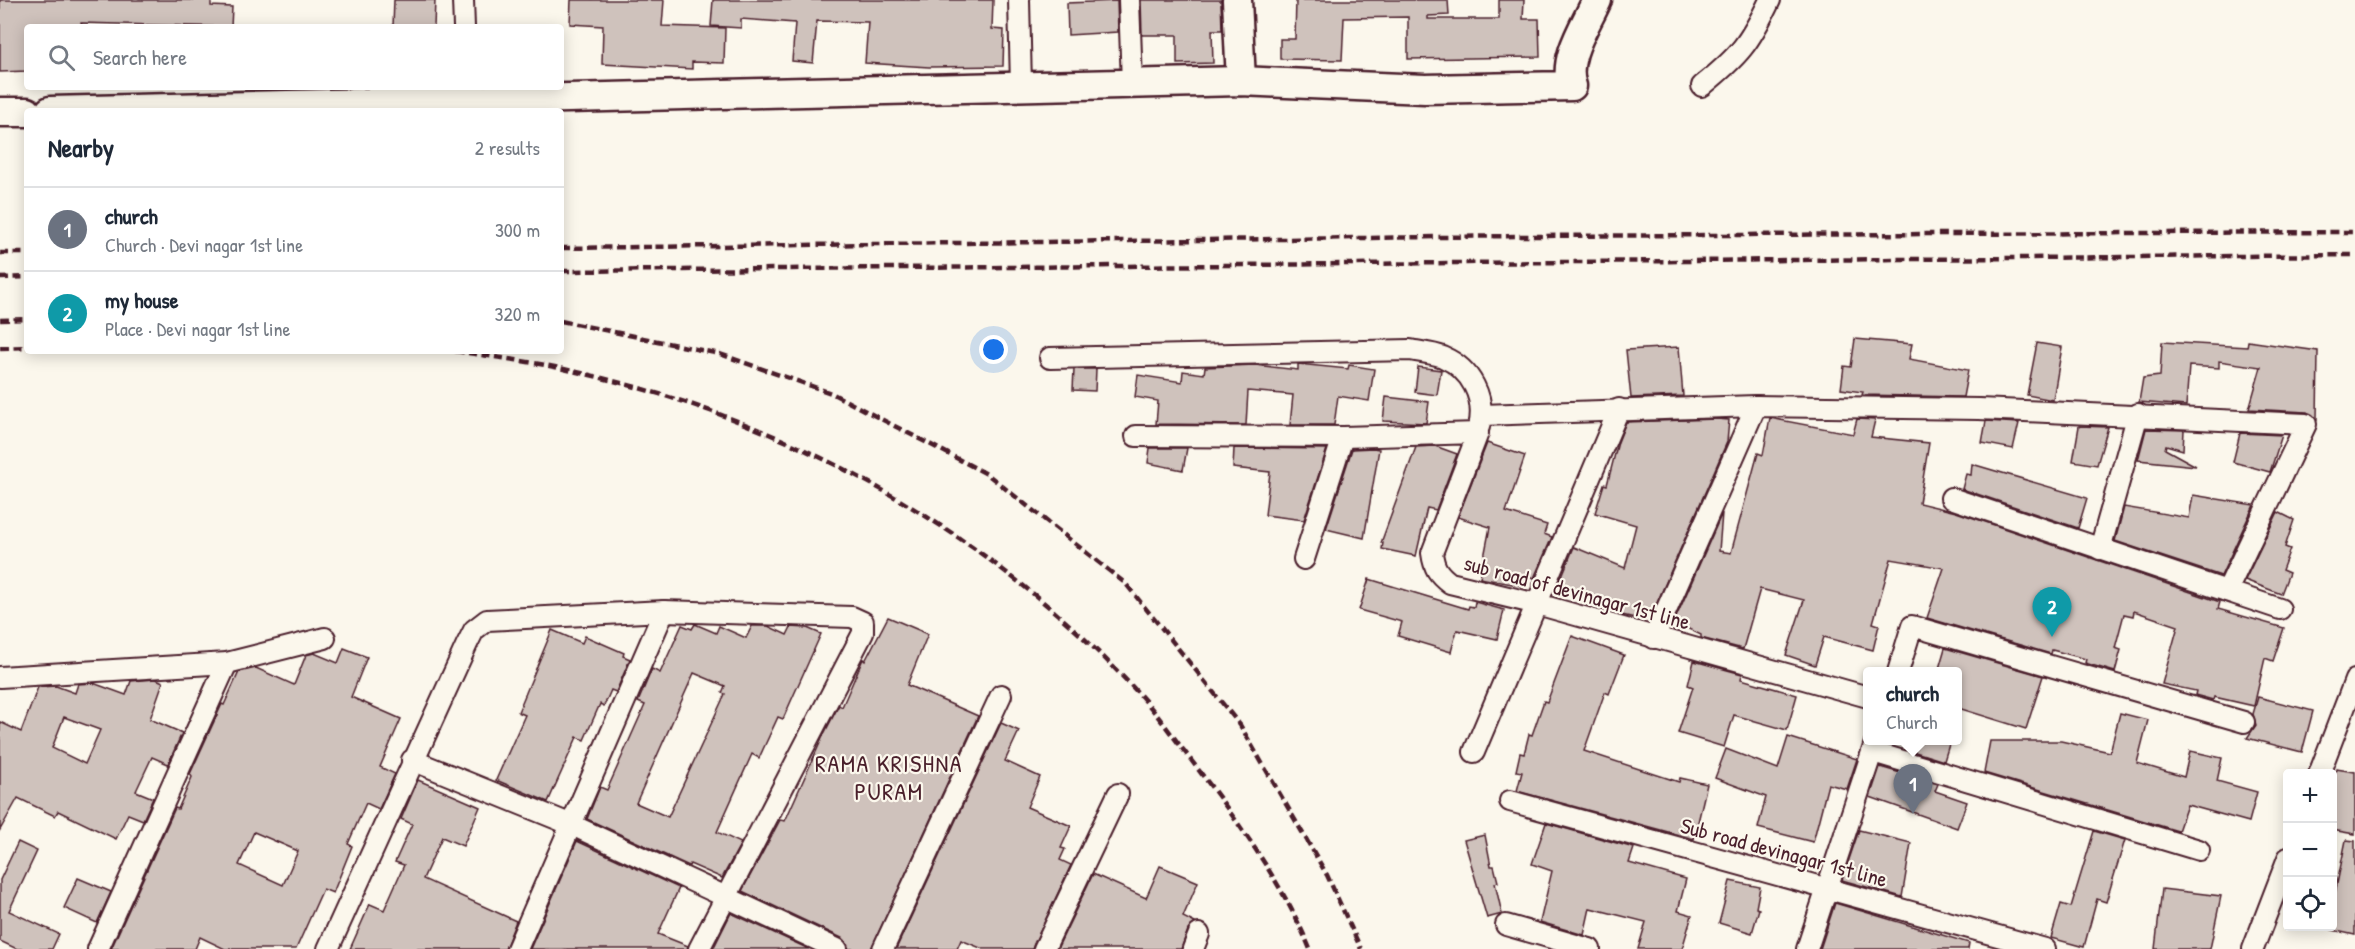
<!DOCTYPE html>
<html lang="en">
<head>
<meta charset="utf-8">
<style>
	body { margin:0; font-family:"Patrick Hand",sans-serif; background:#f6f6f7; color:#1f2937 }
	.controls { position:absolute; right:18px; bottom:18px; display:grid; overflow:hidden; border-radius:6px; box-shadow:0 3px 15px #0003 }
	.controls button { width:54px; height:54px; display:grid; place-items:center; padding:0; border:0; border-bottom:2px solid #e0e1e3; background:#fff; color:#1f2937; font:30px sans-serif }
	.you { position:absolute; left:994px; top:350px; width:21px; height:21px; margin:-15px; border:4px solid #fff; border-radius:50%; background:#1a73e8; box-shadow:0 0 0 9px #1a73e833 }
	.badge { display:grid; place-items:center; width:39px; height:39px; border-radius:50%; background:#d1495b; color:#fff; font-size:20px; font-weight:700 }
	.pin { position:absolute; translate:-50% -50px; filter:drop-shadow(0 2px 3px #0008) }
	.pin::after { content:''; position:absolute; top:32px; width:21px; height:18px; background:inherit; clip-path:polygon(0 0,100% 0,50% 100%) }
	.popup { position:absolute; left:1863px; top:667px; width:99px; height:78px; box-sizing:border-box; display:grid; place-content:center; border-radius:6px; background:#fff; filter:drop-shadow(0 2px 4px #0005); font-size:20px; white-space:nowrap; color:#747a83 }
	.popup b { font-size:22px; color:#1f2937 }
	.popup::after { content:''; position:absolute; left:50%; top:100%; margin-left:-12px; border:12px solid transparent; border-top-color:#fff }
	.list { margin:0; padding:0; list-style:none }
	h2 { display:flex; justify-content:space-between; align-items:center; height:78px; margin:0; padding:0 24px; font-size:26px }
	h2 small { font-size:20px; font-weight:400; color:#747a83 }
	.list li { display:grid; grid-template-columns:39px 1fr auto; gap:18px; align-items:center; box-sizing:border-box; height:84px; padding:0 24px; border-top:2px solid #e0e1e3 }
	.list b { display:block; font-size:22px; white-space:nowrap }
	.list p { margin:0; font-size:20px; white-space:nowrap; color:#747a83 }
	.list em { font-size:20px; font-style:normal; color:#747a83 }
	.icon { flex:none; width:33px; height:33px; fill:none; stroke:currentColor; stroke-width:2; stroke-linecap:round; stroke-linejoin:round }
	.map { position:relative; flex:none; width:2355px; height:949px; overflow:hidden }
	.search { position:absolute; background:#fff; box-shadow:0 3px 15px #0003; left:24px; top:24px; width:540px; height:66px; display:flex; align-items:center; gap:15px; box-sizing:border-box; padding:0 21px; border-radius:6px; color:#747a83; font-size:22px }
	.panel { position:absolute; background:#fff; box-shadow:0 3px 15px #0003; left:24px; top:108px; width:540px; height:246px; border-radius:6px }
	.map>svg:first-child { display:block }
	.building { fill:#cfc2bc; stroke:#4a1f2b; stroke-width:1.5; fill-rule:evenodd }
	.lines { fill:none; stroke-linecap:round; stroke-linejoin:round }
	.street-casing { stroke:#4a1f2b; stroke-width:24 }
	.secondary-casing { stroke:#4a1f2b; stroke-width:33 }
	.street { stroke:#fbf7ec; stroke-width:20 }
	.secondary { stroke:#fbf7ec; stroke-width:28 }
	.rail { stroke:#4a1f2b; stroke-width:4.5; stroke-dasharray:9 4.5; stroke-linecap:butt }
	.labels { text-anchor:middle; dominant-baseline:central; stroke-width:4.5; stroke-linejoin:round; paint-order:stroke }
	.street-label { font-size:22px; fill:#4a1f2b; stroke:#fbf7ec }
	.neighbourhood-label { font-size:24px; letter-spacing:1.5px; fill:#4a1f2b; stroke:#fbf7ec }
</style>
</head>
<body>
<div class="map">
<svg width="2355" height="949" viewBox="0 0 2355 949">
	<rect width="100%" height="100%" fill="#fbf7ec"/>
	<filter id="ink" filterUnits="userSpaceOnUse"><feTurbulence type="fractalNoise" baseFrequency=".0167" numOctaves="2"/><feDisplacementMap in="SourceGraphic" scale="12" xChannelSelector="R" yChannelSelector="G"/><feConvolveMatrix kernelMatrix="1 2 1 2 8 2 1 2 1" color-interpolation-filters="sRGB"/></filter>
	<g filter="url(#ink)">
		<!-- building -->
		<g class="building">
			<polygon points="0,0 211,0 211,6 232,7 231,27 81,23 81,27 27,27 27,71 0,72"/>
			<polygon points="394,0 435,0 434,27 393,27"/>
			<polygon points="571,0 664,0 662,26 725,28 724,63 692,62 692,69 602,64 603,26 570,24"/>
			<polygon points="713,0 993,0 992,29 1004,30 1003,66 929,67 865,63 868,22 817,21 813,63 792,61 795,23 741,19 741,28 711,26"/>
			<polygon points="1141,0 1221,0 1222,30 1212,30 1213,63 1177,64 1177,35 1142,35"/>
			<polygon points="1296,0 1448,0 1449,15 1428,16 1428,19 1499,19 1499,0 1524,0 1523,19 1539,19 1540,57 1408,59 1408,17 1344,18 1342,60 1280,59 1280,39 1295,39"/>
			<polygon points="1117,1 1118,32 1068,35 1067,3"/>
			<polygon points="1855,339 1912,344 1909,359 1968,370 1963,397 1862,395 1863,392 1841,389 1844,366 1851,367"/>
			<polygon points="2248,341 2318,351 2317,419 2307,412 2249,409 2261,367 2219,361 2219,368 2189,366 2186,406 2139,402 2143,378 2160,376 2162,342 2247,347"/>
			<polygon points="2037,343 2062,347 2053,400 2027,395"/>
			<polygon points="1679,347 1683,396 1631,398 1626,350"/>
			<polygon points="1298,364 1348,369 1349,365 1374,369 1369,401 1338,396 1334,425 1290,425 1293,395 1248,391 1246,425 1156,424 1158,401 1135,397 1138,375 1182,382 1183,371 1204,374 1205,367 1255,365 1298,370"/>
			<polygon points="1418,367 1441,370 1437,395 1415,392"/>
			<polygon points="1074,369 1096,369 1095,391 1073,390"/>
			<polygon points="1386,397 1429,402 1426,423 1383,421"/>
			<polygon points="1770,418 1853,434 1857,419 1875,420 1871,437 1929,443 1919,503 1956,512 2220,602 2218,609 2284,628 2273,661 2265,658 2254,706 2214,697 2213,700 2195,695 2196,691 2162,684 2178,626 2134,611 2133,616 2124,614 2115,648 2121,650 2115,672 2085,663 2086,659 2052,650 2051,654 1927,618 1944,568 1891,559 1873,623 1879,625 1873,650 1824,637 1815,665 1786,655 1804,600 1760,589 1743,649 1701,638 1701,635 1674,622 1722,513 1719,551 1731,553 1758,453 1763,455"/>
			<polygon points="1717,419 1729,420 1727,442 1653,612 1647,609 1644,620 1613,613 1595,608 1596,605 1557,588 1574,547 1625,568 1636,525 1595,513 1604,484 1607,485 1618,442 1626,422"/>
			<polygon points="1986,421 2019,423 2013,449 1982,443"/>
			<polygon points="2079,426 2108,427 2097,465 2073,461"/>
			<polygon points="2146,429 2184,430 2183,450 2166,445 2165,449 2196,466 2138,460"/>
			<polygon points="2240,433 2282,435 2270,472 2233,462"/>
			<polygon points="1487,443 1525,456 1506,512 1547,525 1544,534 1552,537 1534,578 1525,574 1522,586 1480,578 1490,527 1458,517"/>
			<polygon points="1435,446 1457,454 1436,510 1427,508 1416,556 1382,549 1383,543 1381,543 1416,447"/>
			<polygon points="1150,448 1187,448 1183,470 1148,463"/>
			<polygon points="1234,448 1327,449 1304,520 1265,515 1270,472 1233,468"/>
			<polygon points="1373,448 1379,449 1364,538 1326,529 1352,449"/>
			<polygon points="1972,464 2087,498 2078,528 1962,489 1966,474 1971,475"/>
			<polygon points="2193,495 2254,505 2221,576 2115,541 2124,507 2189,518"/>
			<polygon points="2278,512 2294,520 2285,547 2290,549 2282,570 2289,573 2281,594 2245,580"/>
			<polygon points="1369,579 1468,609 1469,606 1474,607 1475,602 1504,610 1497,639 1457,630 1451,652 1398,636 1402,622 1359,610"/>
			<polygon points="888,617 928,634 907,685 978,716 871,949 849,949 842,938 742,891 780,820 785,821 824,734 839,705 842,707 863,659 865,661"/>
			<path d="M695,624L716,633L719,626L746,638L752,626H768L787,635L791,627L807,628L821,634L783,719L778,717L759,758L752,754L717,832L741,843L722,878L690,864L689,866L587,819L600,787L607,790L645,705L638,702L652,669L660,673L682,625L692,629ZM694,673L725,686L722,693L725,694L668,817L636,803Z"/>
			<polygon points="552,630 582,643 585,636 624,653 623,656 630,659 616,692 611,690 604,706 600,704 584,740 577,737 548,802 496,780 525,715 518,712"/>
			<polygon points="1572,636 1624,655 1609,694 1605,692 1584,751 1679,782 1680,778 1707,784 1694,839 1517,791 1522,772 1516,771 1520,753 1524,754 1529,734 1532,735 1544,701 1547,702"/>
			<path d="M344,648L367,657L351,697L401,719L380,767L395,774L379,809L366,803L348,844L352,846L333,893L323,889L296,949H225L200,937L195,949H111L175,808L178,809L192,777L190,774L222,704L224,705L239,672L256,668L294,685L306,655L314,653L338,663ZM254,832L298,851L283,885L239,865Z"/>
			<polygon points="1945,648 2043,676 2026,729 1958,708 1958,672 1938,672"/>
			<polygon points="1694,661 1742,674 1741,679 1797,695 1787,730 1734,715 1724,747 1678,733 1693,687 1688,685"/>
			<path d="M156,679L163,682L150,719L182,733L168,764L152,757L136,791L153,798L143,820L128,814L116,839L58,811L55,816L18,798L0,830V722L21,732L38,687L56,686L75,693L78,684L93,683L126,695L131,681ZM64,717L100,730L85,764L52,748Z"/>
			<polygon points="2258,697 2313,711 2302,752 2247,738 2256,725 2253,714"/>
			<polygon points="2120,713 2148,720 2137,763 2184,777 2190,751 2222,758 2217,781 2257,792 2249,822 2187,805 2178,831 1984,773 1990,741 2061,741 2110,752"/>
			<polygon points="1001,723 1019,731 1005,761 1040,777 1027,807 1071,826 1061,848 1065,849 1060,860 1071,865 1032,949 983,949 961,940 957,949 896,949"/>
			<polygon points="1788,737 1857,759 1847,789 1828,784 1813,842 1758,828 1766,797 1715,778 1726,749 1778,769"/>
			<polygon points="1915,741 1950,741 1944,761 1912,751"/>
			<polygon points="1880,767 1938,784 1935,791 1967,802 1957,828 1870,797"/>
			<polygon points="2336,769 2355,772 2355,834 2332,830 2332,789"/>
			<polygon points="418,780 480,807 463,846 442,837 423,879 516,921 505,949 350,949 370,904 384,910 404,865 395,862 412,824 401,819"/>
			<polygon points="1546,823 1634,848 1629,863 1686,879 1678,911 1692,915 1682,949 1638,949 1646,922 1590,908 1584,935 1540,922 1552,871 1532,864"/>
			<polygon points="1859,830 1911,843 1902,897 1842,880"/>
			<polygon points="2094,831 2125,840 2106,902 2097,899 2084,947 2051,938 2061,904 2071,907"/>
			<polygon points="1485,835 1491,866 1494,866 1498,882 1495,883 1502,914 1487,918 1464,840"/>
			<polygon points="2346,840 2355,841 2355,935 2332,930 2332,908"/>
			<polygon points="577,841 679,888 658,934 688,946 687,949 530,949"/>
			<polygon points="18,842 37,851 9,911 59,934 52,949 17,949 0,941 0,880"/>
			<polygon points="1160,866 1198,882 1183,917 1195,923 1188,930 1181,949 1057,949 1093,874 1146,898"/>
			<polygon points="78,878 111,892 97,923 64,908"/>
			<polygon points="1730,881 1760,887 1756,908 1759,909 1752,933 1719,923"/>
			<polygon points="2162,889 2221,896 2210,949 2155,949"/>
			<polygon points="1835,903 1969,943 1968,949 1820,949"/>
			<polygon points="731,913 809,949 713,949"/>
		</g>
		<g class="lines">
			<!-- street casing -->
			<g class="street-casing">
				<g id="street">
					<polyline points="463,0 464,27"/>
					<polyline points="1019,0 1021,86"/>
					<polyline points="1129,0 1132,84"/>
					<path d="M1702,86C1740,55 1749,44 1770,0"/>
					<path d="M1050,358L1410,350C1420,352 1433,353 1443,357C1471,369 1486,398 1479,427"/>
					<polyline points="1482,415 1756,406 1979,409 2306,424 2227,591"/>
					<path d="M1136,436L1343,437L1478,433L1432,553C1434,568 1438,574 1450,583L1537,604L1868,697"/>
					<polyline points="1951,498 2280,609"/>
					<polyline points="2100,549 2138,414"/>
					<polyline points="1304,559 1343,437"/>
					<polyline points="1654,638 1756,406"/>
					<polyline points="1898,672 1912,626 2244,722"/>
					<polyline points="0,677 227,663 325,638"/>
					<polyline points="1474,752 1619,409"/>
					<polyline points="1873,752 2199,850"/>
					<polyline points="412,760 572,825 837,949"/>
					<polyline points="2319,774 2355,680"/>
					<polyline points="1510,801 2045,949"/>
					<polyline points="1506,925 1590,949"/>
					<polyline points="98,949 227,663"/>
					<polyline points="328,949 467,644 474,630 487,620 664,611 852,617 863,622 863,633 699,949"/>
					<polyline points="517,949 664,611"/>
					<polyline points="883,949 1001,695"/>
					<polyline points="1044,949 1118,794"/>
					<polyline points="1193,949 1199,934"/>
					<polyline points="1807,949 1876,740"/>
					<polyline points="2253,949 2288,858"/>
				</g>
			</g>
			<!-- secondary casing -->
			<g class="secondary-casing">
				<g id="secondary">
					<polyline points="1237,0 1241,81"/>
					<path d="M50,111L1241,81L1425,89L1572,86C1562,59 1586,25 1597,0"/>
					<polyline points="0,112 27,112"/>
				</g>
			</g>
			<!-- street -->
			<use href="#street" class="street"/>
			<!-- secondary -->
			<use href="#secondary" class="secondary"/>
			<!-- rail -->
			<g class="rail">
				<polyline points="561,248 1521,236 2355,232"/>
				<polyline points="0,253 27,253"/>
				<polyline points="561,271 2355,255"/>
				<polyline points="0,278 27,277"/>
				<polyline points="0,320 27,319"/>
				<polyline points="561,321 720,354 831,393 987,474 1126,584 1240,725 1327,875 1361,949"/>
				<polyline points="0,348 27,347"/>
				<path d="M455,351C492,357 531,361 568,370C787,418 988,529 1140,695C1158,715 1174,738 1191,760C1234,816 1283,883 1310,949"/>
			</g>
		</g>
	</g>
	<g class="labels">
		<!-- street labels -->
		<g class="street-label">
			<text transform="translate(1577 592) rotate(15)">sub road of devinagar 1st line</text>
			<text transform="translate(1784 852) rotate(15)">Sub road devinagar 1st line</text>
		</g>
		<!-- neighbourhood labels -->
		<g class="neighbourhood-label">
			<text x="889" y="763">RAMA KRISHNA<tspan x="889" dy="28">PURAM</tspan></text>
		</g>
	</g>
</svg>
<div class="controls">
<button>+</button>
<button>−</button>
<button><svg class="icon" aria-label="locate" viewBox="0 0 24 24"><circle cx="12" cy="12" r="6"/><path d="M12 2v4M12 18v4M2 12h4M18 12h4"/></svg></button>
</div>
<div class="you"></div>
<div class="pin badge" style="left:1913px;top:814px;background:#6b7280">1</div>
<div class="popup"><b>church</b>Church</div>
<div class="pin badge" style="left:2052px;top:637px;background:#0f9aa8">2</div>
<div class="search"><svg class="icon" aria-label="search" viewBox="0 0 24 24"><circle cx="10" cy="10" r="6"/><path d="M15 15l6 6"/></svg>Search here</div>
<section class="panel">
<h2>Nearby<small>2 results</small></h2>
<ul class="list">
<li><span class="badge" style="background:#6b7280">1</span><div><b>church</b><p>Church · Devi nagar 1st line</p></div><em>300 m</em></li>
<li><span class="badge" style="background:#0f9aa8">2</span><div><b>my house</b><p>Place · Devi nagar 1st line</p></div><em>320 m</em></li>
</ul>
</section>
</div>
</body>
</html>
